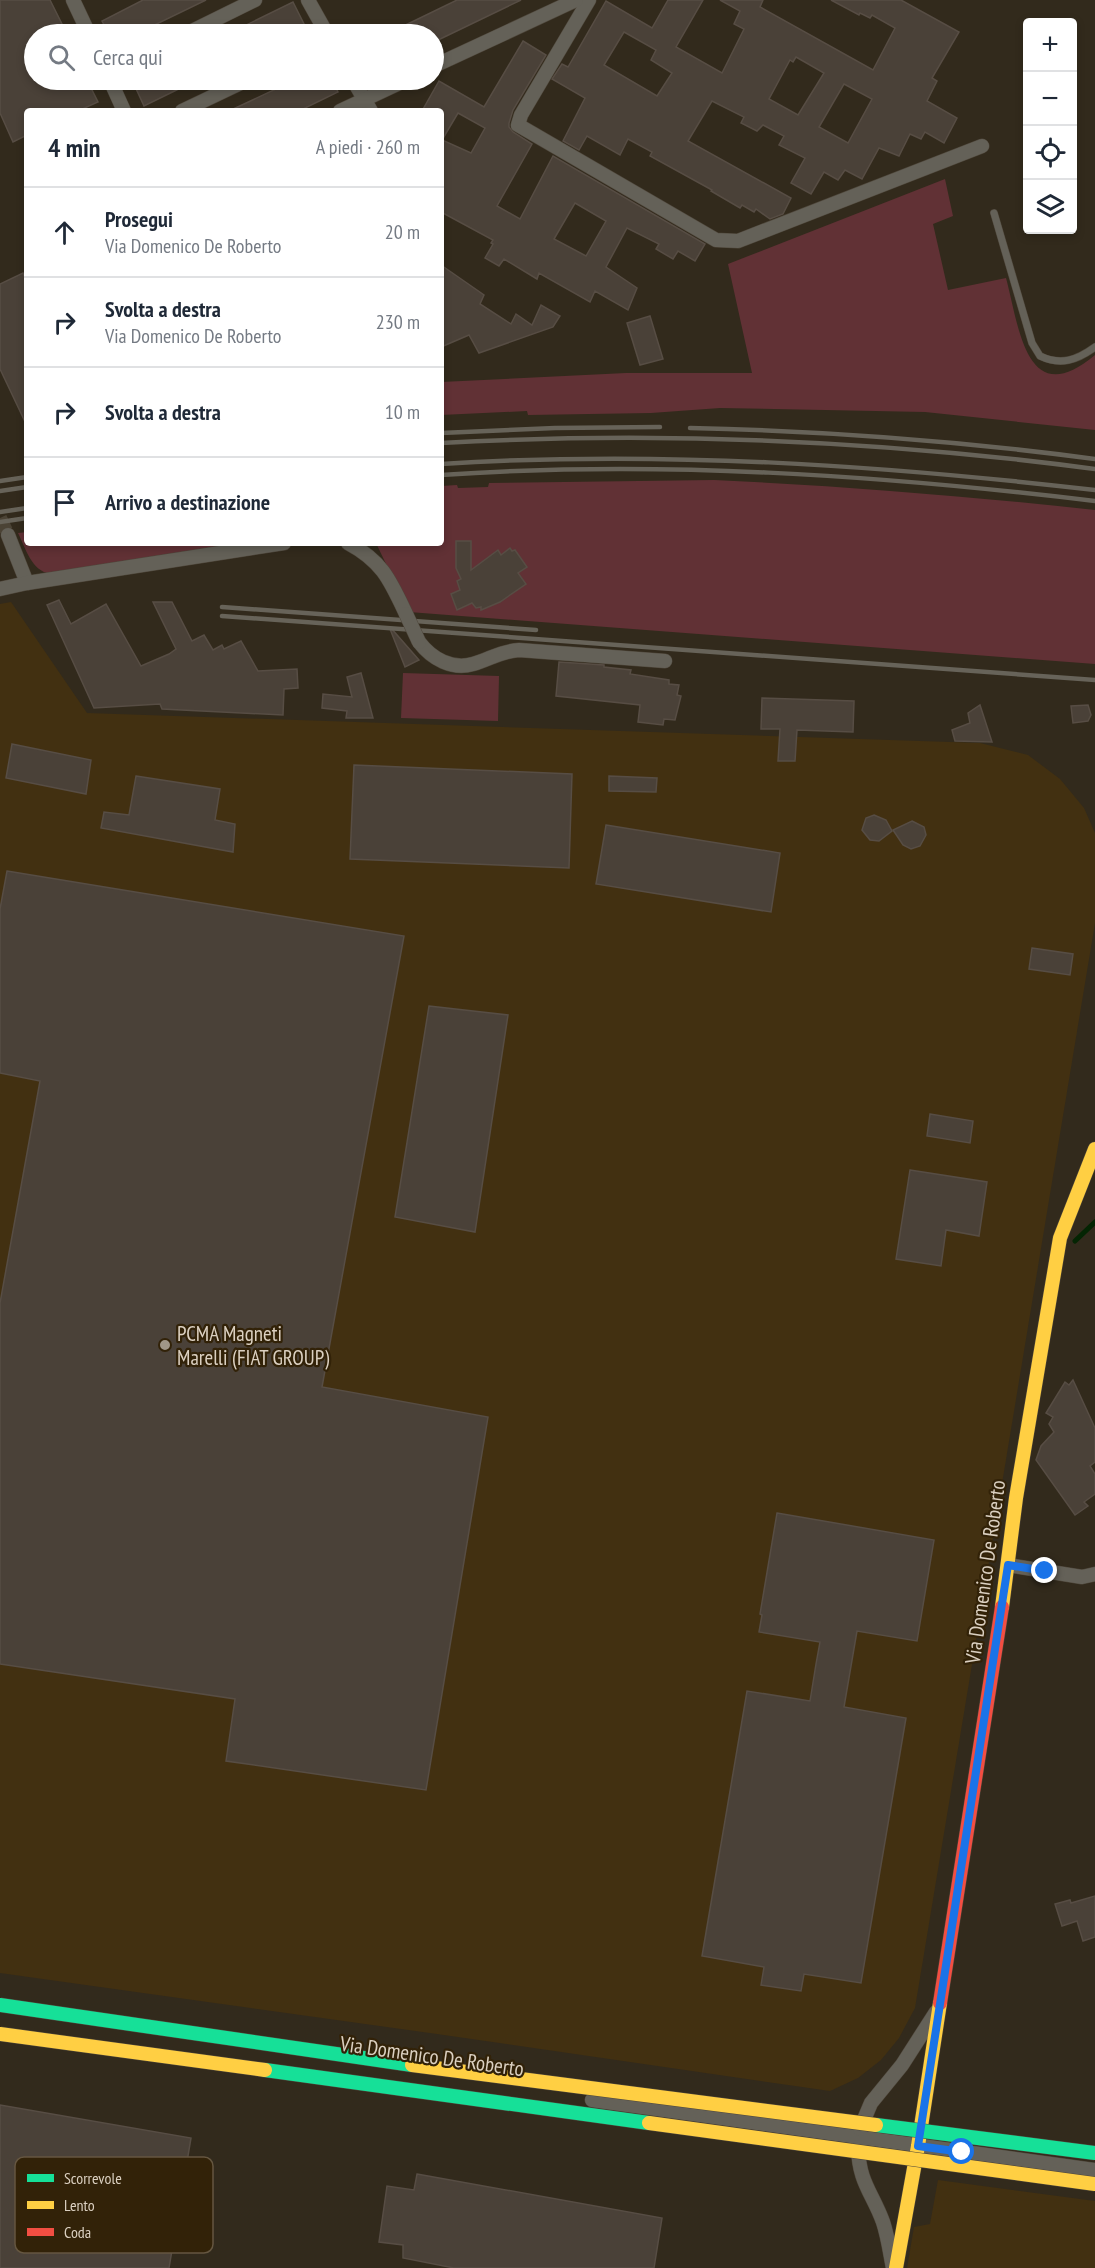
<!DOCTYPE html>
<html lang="it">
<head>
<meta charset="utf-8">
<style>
	body { margin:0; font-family:"PT Sans Narrow",sans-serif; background:#f2f2f3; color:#1f2937 }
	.controls { position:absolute; right:18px; top:18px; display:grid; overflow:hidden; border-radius:6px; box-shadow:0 3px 9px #0003 }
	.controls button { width:54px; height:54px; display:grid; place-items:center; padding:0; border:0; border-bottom:2px solid #e0e1e3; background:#fff; color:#1f2937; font:30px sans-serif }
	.stop { position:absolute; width:18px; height:18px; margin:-14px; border:4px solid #1a73e8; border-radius:50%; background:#fff }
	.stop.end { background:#1a73e8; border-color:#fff; box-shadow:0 2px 6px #0008 }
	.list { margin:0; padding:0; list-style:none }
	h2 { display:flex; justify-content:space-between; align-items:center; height:78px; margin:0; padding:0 24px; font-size:26px }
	h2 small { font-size:20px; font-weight:400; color:#747a83 }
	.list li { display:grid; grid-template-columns:39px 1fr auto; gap:18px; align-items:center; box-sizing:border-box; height:90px; padding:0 24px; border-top:2px solid #e0e1e3 }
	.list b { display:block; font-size:22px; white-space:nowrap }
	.list p { margin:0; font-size:20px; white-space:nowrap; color:#747a83 }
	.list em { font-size:20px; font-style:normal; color:#747a83 }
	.icon { flex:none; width:33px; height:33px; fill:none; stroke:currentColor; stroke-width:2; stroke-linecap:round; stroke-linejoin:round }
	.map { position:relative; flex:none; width:1095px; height:2268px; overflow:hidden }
	.search { position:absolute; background:#fff; box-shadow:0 3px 9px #0003; left:24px; top:24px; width:420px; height:66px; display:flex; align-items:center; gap:15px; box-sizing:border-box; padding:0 21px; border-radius:33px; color:#747a83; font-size:22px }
	.panel { position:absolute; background:#fff; box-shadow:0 3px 9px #0003; left:24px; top:108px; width:420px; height:438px; border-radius:6px }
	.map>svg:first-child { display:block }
	.built { fill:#423011 }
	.green { fill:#613135 }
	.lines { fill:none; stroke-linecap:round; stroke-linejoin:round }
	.stream { stroke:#042503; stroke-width:5 }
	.building { fill:#4a4138; stroke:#574d44; stroke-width:1.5; fill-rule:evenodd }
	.street-tunnel { stroke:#4b4335; stroke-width:14; stroke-dasharray:14 7; stroke-linecap:butt }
	.lane-casing { stroke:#4f473b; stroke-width:8 }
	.street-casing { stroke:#4f473b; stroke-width:15 }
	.slow-casing { stroke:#4f473b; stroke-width:15 }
	.jam-casing { stroke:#4f473b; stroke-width:15 }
	.lane { stroke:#646158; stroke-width:7 }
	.street { stroke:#646158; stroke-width:14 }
	.slow { stroke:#ffcf43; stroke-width:14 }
	.jam { stroke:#f24e42; stroke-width:14 }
	.rail { stroke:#676359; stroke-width:4.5 }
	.street-bridge-casing { stroke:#4f473b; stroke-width:15; stroke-linecap:butt }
	.fast-bridge-casing { stroke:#4f473b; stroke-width:15; stroke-linecap:butt }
	.slow-bridge-casing { stroke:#4f473b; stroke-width:15; stroke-linecap:butt }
	.street-bridge { stroke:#646158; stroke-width:14 }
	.fast-bridge { stroke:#16e098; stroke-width:14 }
	.slow-bridge { stroke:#ffcf43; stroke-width:14 }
	.route { stroke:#1a73e8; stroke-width:8 }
	.poi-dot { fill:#a09687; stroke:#322208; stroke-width:2 }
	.labels { text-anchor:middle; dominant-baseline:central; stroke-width:4.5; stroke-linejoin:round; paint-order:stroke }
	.poi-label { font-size:21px; fill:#dbd0c1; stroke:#322208; text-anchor:start }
	.street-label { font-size:21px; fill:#dbd0c1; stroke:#322208 }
	.key { fill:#322208; stroke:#655640; stroke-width:1.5 }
	.key-label { font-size:16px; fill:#dbd0c1 }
</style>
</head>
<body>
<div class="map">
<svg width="1095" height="2268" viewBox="0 0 1095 2268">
	<rect width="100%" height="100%" fill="#322a1c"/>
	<!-- built -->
	<g class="built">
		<polygon points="11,602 87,713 980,743 1028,755 1060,779 1084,808 1095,833 1095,923 915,2008 899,2038 881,2060 858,2078 830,2091 437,2034 0,1973 0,604"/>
		<polygon points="938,2180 1095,2201 1095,2268 907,2268 914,2227 930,2224"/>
	</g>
	<!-- green -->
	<g class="green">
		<path d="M945,179L953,216L933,224L948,290L1006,278C1019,326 1026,413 1095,355V430L925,412L720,408L651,413L528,415L527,411L441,415V382L626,373H752L728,264Z"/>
		<path d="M714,480C842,486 968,496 1095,510V664L409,612L376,543H441V486L457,485L458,488L488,487L489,483Z"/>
		<path d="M27,532V543H270L50,574C31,570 26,549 18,533Z"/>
		<polygon points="403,673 499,676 498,721 401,718"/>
	</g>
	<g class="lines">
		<!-- stream -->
		<polyline class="stream" points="1075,1241 1095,1222"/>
	</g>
	<!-- building -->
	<g class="building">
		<polygon points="0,0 50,0 67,34 34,34 34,80 87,80 98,102 78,111 27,111 27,135 13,142 0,113"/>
		<polygon points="143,0 206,0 136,34 109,34 102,21"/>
		<polygon points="457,0 521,0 434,42 434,34 387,34"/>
		<path d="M668,0H703L676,47L722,73L744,29L734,24L740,11L720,0H763L760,7L873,70L895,28L872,15L870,18L860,13L859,15L831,0H901L959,32L932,78L937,81L927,101L957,118L944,143L925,132L921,139L910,134L899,156L879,148L862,179L845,170L838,180L824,172L811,194L791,183L805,158L779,145L784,136L763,125L757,131L741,123L744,117L712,101L688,141L791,198L783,214L770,219L756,209L754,212L742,205L740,208L711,191L712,190L650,156L652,152L628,139L620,155L587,136L579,150L563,141L585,98L552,79L562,64L568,67L606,1L652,28ZM624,32L656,50L651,60L672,73L657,96L604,65ZM796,57L824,73L798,115L769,99L790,60L793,62ZM844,84L872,99L848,143L819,127Z"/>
		<polygon points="293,2 305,26 288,34 228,34"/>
		<path d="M523,41L546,55L513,110L509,123V127L513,132L532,144L497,206L520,219L553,156L705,244L695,261L678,251L673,259L656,249L659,244L627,228L606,267L637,288L628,310L595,291L590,302L539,273L537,279L504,259L499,266L485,258L493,244L491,243L493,240L441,212V111H422L439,81L484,107ZM458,113L485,128L471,153L442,140ZM575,203L606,221L586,256L554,239Z"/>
		<polygon points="132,80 197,80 144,106"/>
		<polygon points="295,80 332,80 338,92 299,111 229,111"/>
		<polygon points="441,265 484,295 480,304 511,324 516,314 532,325 541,305 560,316 553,327 479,353 469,335 441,347"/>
		<polygon points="23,273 27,283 27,426 0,369 0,284"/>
		<polygon points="650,316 663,359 640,365 627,323"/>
		<polygon points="456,541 471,541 471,570 498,550 501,555 510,548 512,551 515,550 527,567 518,573 526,584 500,602 481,610 481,607 476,608 472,603 457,610 451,594 460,590 457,581 461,579 456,568"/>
		<polygon points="59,600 71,624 106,604 141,666 169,654 176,649 153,602 172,602 192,641 204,635 213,650 222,645 224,649 241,641 258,671 297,669 298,688 284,689 283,715 162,709 160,704 94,708 47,605"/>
		<polygon points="391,628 419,660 405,667 390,629"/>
		<polygon points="559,662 604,665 604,667 631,670 630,674 669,680 669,684 679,685 677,695 681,696 675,720 664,719 663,725 638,722 640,705 556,696"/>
		<polygon points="361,673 373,718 346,718 347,711 322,708 323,694 352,697 347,677"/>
		<polygon points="762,698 854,701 853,732 797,730 795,761 778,761 780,729 761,729"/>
		<polygon points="980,705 992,742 955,741 952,730 970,723 968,713"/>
		<polygon points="1088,705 1091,715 1088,721 1073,723 1071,706"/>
		<polygon points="12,744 91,760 86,794 6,778"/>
		<polygon points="354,765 572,774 569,868 350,859"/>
		<polygon points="136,776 220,789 215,820 235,824 233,852 101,828 104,812 129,815"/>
		<polygon points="609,776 657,778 656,792 609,791"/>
		<polygon points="874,815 886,820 892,831 879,841 870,840 862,830 866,818"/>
		<polygon points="912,821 924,827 926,835 920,846 911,849 903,845 893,830"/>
		<polygon points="606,825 780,853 771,912 596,884"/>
		<polygon points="7,871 404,936 322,1387 488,1417 426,1790 226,1761 235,1699 0,1664 0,1303 40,1081 0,1073 0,909"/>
		<polygon points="1032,948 1073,954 1070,975 1029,969"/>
		<polygon points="429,1006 508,1015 475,1232 395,1217"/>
		<polygon points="930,1114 973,1121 970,1143 927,1136"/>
		<polygon points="910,1170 987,1182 979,1236 946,1230 941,1266 896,1259"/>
		<polygon points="1073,1380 1095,1428 1095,1462 1090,1466 1095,1474 1095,1494 1084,1502 1088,1506 1075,1515 1036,1460 1041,1446 1054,1432 1049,1424 1053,1417 1046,1413 1065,1382 1069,1385"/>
		<polygon points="777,1513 934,1540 917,1641 857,1631 844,1707 906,1718 861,1983 804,1974 801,1991 761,1985 764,1967 702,1956 747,1691 810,1701 816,1664 820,1642 759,1632 762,1615 760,1614"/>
		<polygon points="1095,1896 1095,1937 1083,1941 1077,1921 1062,1926 1055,1904 1070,1900 1071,1903"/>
		<polygon points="0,2105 191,2138 169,2268 0,2268"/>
		<polygon points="417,2174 662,2218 654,2268 454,2268 403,2258 403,2245 379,2242 387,2186 414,2190"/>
	</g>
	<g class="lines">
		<!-- street-tunnel -->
		<polyline class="street-tunnel" points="0,518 8,535"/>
		<!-- lane casing -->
		<g class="lane-casing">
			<path id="lane" d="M994,213L1032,343L1040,356C1061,366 1077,360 1095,347"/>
		</g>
		<!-- street casing -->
		<g class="street-casing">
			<g id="street">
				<polyline points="73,0 89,34"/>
				<polyline points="308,0 327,34"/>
				<polyline points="589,0 521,115 518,125 716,240 738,241 982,146"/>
				<polyline points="186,34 255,0"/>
				<polyline points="434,66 576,0"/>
				<polyline points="110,80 124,111"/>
				<polyline points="353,80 371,111"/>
				<polyline points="182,111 247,80"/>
				<polyline points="340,111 406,80"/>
				<polyline points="8,535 27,583"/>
				<path d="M348,543C382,561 390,580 406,614"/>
				<polyline points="0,589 27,583 284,543"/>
				<path d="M419,642C432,659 452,670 473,664C490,659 501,651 519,650L665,661"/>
				<polyline points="1008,1565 1082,1577 1095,1574"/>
				<polyline points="592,2100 1095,2170"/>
				<polyline points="860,2129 871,2103 902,2065 936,2012"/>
				<path d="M858,2147C859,2183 872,2192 883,2222C888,2237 890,2253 893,2268"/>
			</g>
		</g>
		<!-- slow casing -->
		<g class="slow-casing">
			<g id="slow">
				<polyline points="1002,1607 1016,1498 1060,1238 1095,1149"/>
				<polyline points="896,2268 918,2146 940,2003"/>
			</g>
		</g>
		<!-- jam casing -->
		<g class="jam-casing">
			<polyline id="jam" points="940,2003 1002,1607"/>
		</g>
		<!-- lane -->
		<use href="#lane" class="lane"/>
		<!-- street -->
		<use href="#street" class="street"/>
		<!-- slow -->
		<use href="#slow" class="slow"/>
		<!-- jam -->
		<use href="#jam" class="jam"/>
		<!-- rail -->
		<g class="rail">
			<path d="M690,428C826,431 960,441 1095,459"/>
			<polyline points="441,433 555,428 660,427"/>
			<path d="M441,443C660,431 877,440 1095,469"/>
			<path d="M441,464C659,450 878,465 1095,490"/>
			<path d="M441,475C659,460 878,475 1095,501"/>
			<polyline points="0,481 27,477"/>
			<polyline points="0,491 27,487"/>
			<polyline points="0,512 27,508"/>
			<polyline points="0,522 27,518"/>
			<polyline points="222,607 536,630"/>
			<polyline points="222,616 1095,680"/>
		</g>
		<!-- street-bridge casing -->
		<g class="street-bridge-casing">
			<polyline id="street-bridge" points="406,614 419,642"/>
		</g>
		<!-- fast-bridge casing -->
		<g class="fast-bridge-casing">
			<g id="fast-bridge">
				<polyline points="0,2005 412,2065"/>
				<polyline points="265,2070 649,2123"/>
				<polyline points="876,2125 1095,2153"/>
			</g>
		</g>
		<!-- slow-bridge casing -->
		<g class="slow-bridge-casing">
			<g id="slow-bridge">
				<polyline points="0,2034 265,2070"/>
				<polyline points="412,2065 876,2125"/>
				<polyline points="649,2123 1095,2184"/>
			</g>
		</g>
		<!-- street-bridge -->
		<use href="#street-bridge" class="street-bridge"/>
		<!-- fast-bridge -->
		<use href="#fast-bridge" class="fast-bridge"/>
		<!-- slow-bridge -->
		<use href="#slow-bridge" class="slow-bridge"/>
	</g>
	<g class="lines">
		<!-- route -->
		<polyline class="route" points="962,2152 918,2146 1008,1565 1045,1571"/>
	</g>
	<!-- markers -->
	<circle class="poi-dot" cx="165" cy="1345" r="6"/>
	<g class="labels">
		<!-- poi labels -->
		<g class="poi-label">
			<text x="177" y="1333">PCMA Magneti<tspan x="177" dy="24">Marelli (FIAT GROUP)</tspan></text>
		</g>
		<!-- street labels -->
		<g class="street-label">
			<text transform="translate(985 1572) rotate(-82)">Via Domenico De Roberto</text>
			<text transform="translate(432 2056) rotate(8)">Via Domenico De Roberto</text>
		</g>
	</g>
	<!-- legend -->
	<rect x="15" y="2157" width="198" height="96" rx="9" class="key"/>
	<rect x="27" y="2174" width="27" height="8" fill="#16e098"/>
	<rect x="27" y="2201" width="27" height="8" fill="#ffcf43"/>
	<rect x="27" y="2228" width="27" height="8" fill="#f24e42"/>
	<g class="key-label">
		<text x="64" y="2184">Scorrevole</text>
		<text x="64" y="2211">Lento</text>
		<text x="64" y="2238">Coda</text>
	</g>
</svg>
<div class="controls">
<button>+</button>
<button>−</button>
<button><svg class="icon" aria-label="locate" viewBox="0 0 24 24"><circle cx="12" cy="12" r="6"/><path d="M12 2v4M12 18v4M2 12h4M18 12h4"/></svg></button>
<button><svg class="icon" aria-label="layers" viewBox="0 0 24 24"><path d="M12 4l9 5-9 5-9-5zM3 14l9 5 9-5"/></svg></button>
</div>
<div class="stop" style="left:962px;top:2152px"></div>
<div class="stop end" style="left:1045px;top:1571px"></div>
<div class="search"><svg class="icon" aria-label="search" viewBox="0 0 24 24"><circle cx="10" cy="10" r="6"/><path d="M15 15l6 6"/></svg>Cerca qui</div>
<section class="panel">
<h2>4 min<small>A piedi · 260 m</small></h2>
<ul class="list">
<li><svg class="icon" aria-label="ahead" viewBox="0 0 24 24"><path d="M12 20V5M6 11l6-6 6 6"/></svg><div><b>Prosegui</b><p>Via Domenico De Roberto</p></div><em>20 m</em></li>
<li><svg class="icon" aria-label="right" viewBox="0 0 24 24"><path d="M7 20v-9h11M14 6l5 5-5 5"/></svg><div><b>Svolta a destra</b><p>Via Domenico De Roberto</p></div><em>230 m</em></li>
<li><svg class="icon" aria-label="right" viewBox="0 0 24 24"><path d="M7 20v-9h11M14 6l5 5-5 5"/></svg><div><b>Svolta a destra</b></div><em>10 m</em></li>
<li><svg class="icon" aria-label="arrive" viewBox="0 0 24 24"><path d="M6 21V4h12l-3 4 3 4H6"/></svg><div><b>Arrivo a destinazione</b></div></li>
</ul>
</section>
</div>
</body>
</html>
